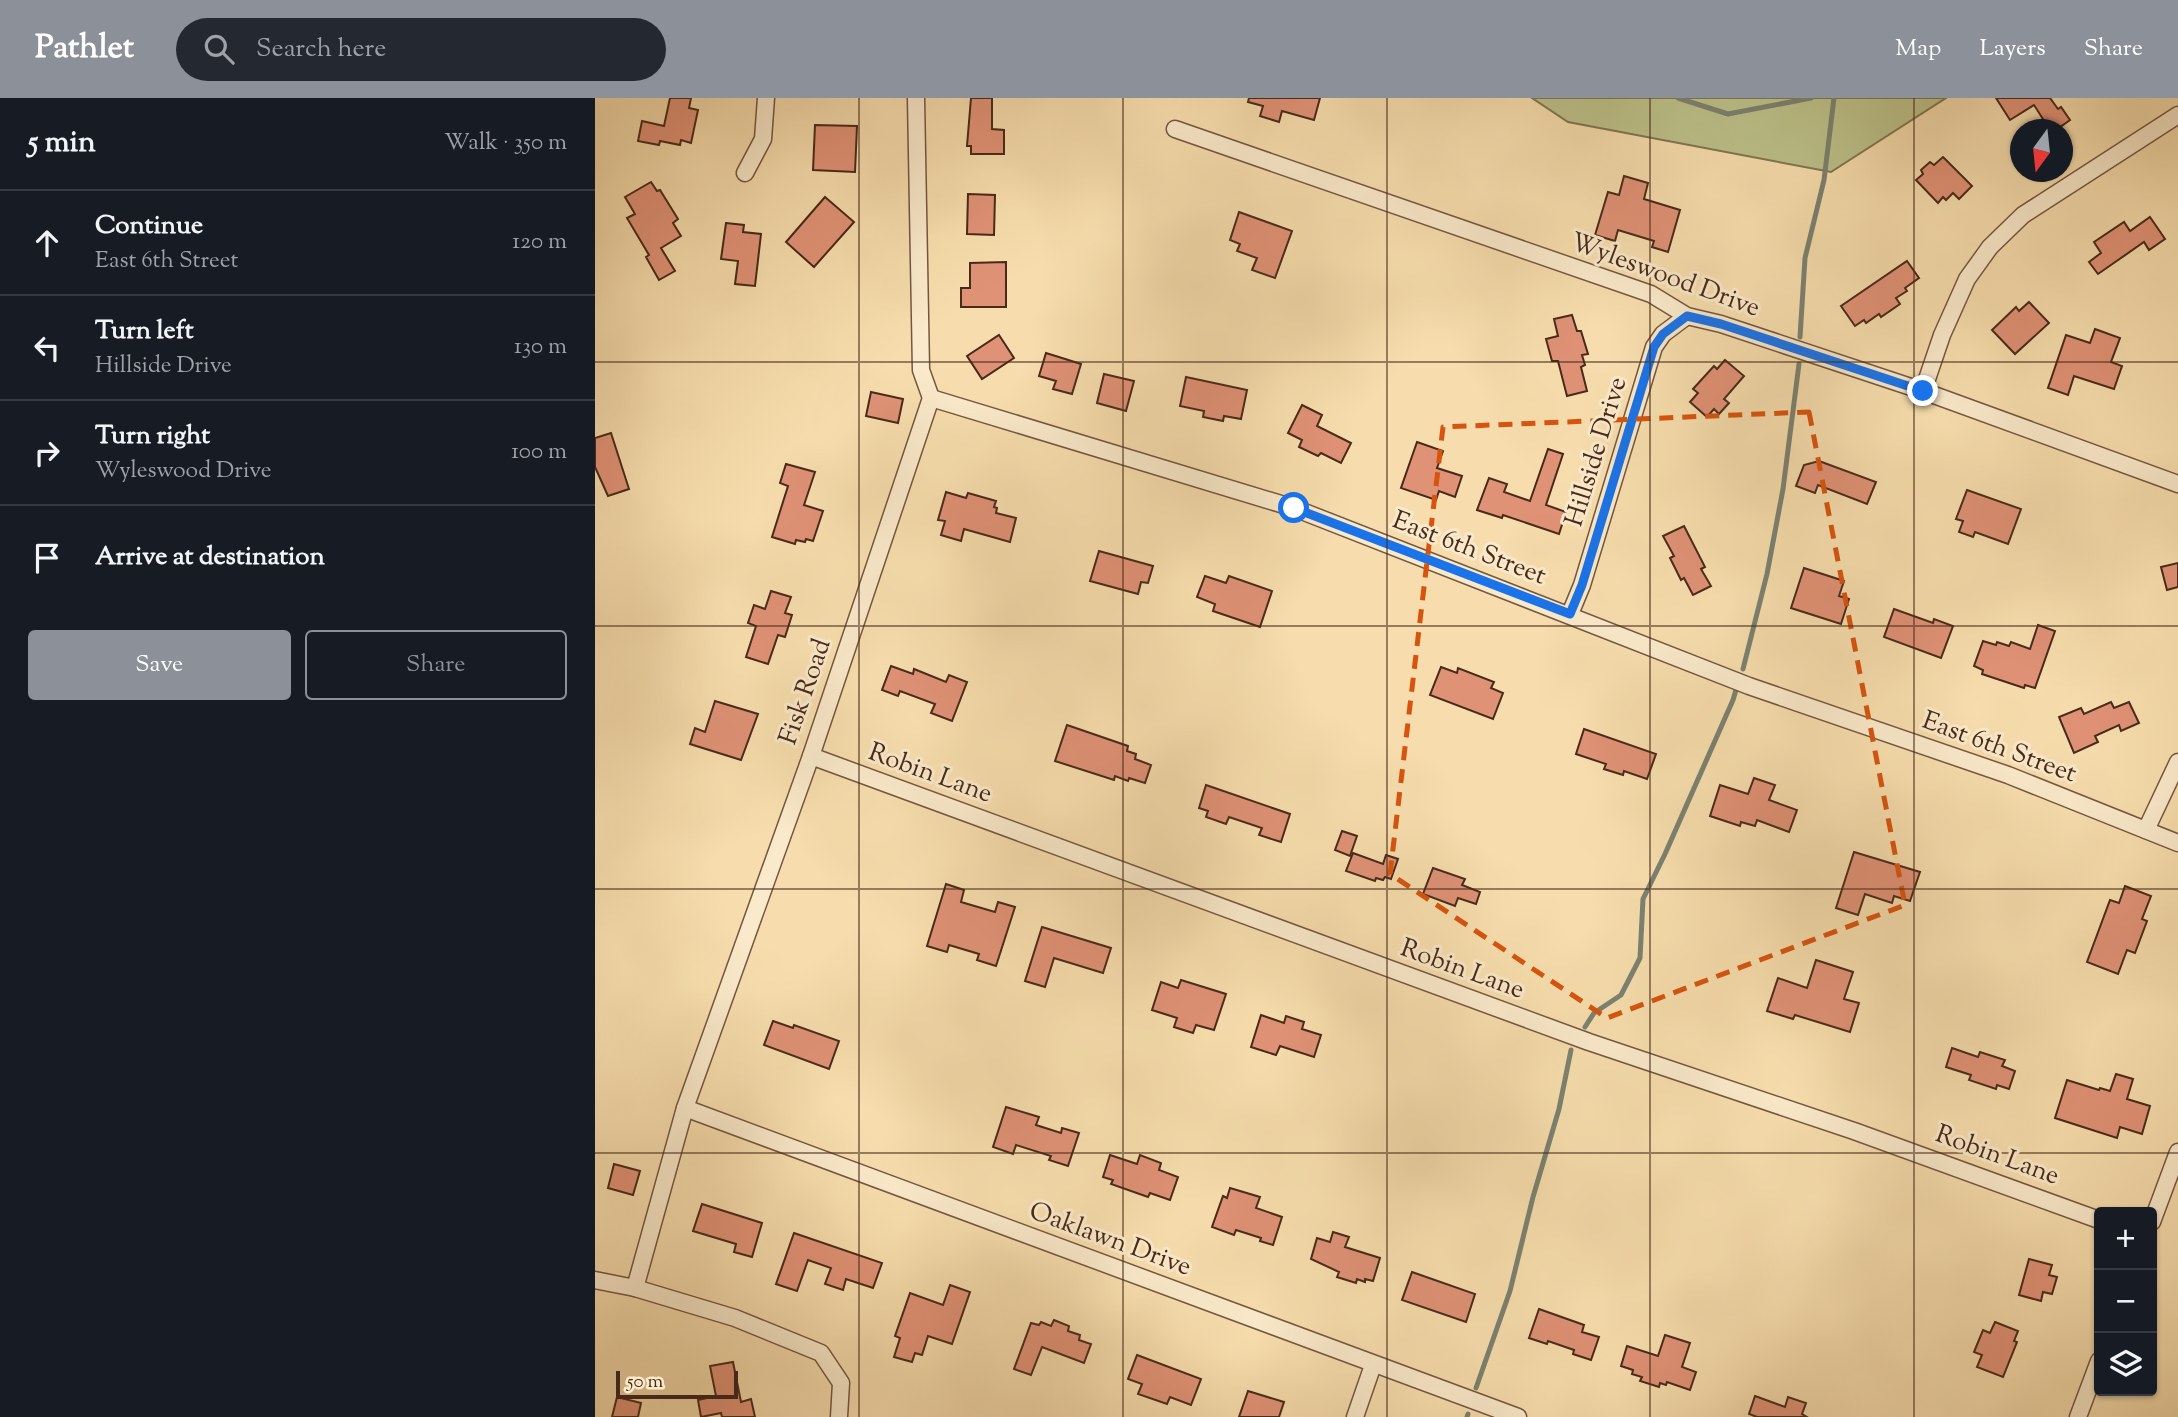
<!DOCTYPE html>
<html lang="en">
<head>
<meta charset="utf-8">
<style>
	body { margin:0; font-family:"Sorts Mill Goudy",serif; background:#242831; color:#f1f3f6 }
	.controls { position:absolute; right:21px; bottom:21px; display:grid; overflow:hidden; border-radius:7px; box-shadow:0 2px 5px #0004 }
	.controls button { width:63px; height:63px; display:grid; place-items:center; padding:0; border:0; border-bottom:2px solid #363941; background:#171b24; color:#f1f3f6; font:35px sans-serif }
	.compass { position:absolute; left:1415px; top:21px; width:63px; height:63px; border-radius:50%; background:#171b24; box-shadow:0 2px 5px #0004; rotate:195deg }
	.scale { position:absolute; left:21px; bottom:18px; width:122px; box-sizing:border-box; padding-left:7px; border:4px solid #482a1b; border-top:0; font-size:19px; line-height:24px; white-space:nowrap; color:#482a1b; -webkit-text-stroke:5px #fae9ca; paint-order:stroke }
	.stop { position:absolute; width:21px; height:21px; margin:-16px; border:5px solid #1a73e8; border-radius:50%; background:#fff }
	.stop.end { background:#1a73e8; border-color:#fff; box-shadow:0 2px 7px #0008 }
	.list { margin:0; padding:0; list-style:none }
	h2 { display:flex; justify-content:space-between; align-items:center; height:91px; margin:0; padding:0 28px; font-size:30px }
	h2 small { font-size:23px; font-weight:400; color:#9ea1a6 }
	.list li { display:grid; grid-template-columns:46px 1fr auto; gap:21px; align-items:center; box-sizing:border-box; height:105px; padding:0 28px; border-top:2px solid #363941 }
	.list b { display:block; font-size:26px; white-space:nowrap }
	.list p { margin:0; font-size:23px; white-space:nowrap; color:#9ea1a6 }
	.list em { font-size:23px; font-style:normal; color:#9ea1a6 }
	.actions { display:flex; gap:14px; padding:21px 28px }
	.actions a { flex:1; padding:16px 0; border:2px solid #8c9099; border-radius:7px; text-align:center; font-size:24px; color:#8c9099 }
	.actions .main { background:#8c9099; color:#fff }
	.icon { flex:none; width:38px; height:38px; fill:none; stroke:currentColor; stroke-width:2; stroke-linecap:round; stroke-linejoin:round }
	.map { position:relative; flex:none; width:1583px; height:1319px; overflow:hidden }
	header { display:flex; align-items:center; gap:42px; box-sizing:border-box; height:98px; padding:0 35px; background:#8c9099; color:#fff }
	header strong { font-size:33px }
	nav { display:flex; gap:38px; margin-inline-start:auto; font-size:24px }
	.search { width:490px; height:63px; background:#242831; display:flex; align-items:center; gap:18px; box-sizing:border-box; padding:0 24px; border-radius:38px; color:#9ea1a6; font-size:26px }
	main { display:flex }
	aside { flex:1; background:#171b24 }
	.map>svg:first-child { display:block }
	.green { fill:#bcc18a; stroke:#827652; stroke-width:2 }
	.lines { fill:none; stroke-linecap:round; stroke-linejoin:round }
	.stream { stroke:#7b8271; stroke-width:5 }
	.building { fill:#e09276; stroke:#482a1b; stroke-width:2 }
	.minor-casing { stroke:#745740; stroke-width:19 }
	.minor { stroke:#fae9ca; stroke-width:16 }
	.route { stroke:#1a73e8; stroke-width:9 }
	.marked { fill:none; stroke:#d8540e; stroke-width:5; stroke-dasharray:14 9; stroke-linejoin:round }
	.grid { fill:none; stroke:#482a1b; stroke-width:2; stroke-opacity:0.55 }
	.labels { text-anchor:middle; dominant-baseline:central; stroke-width:6; stroke-linejoin:round; paint-order:stroke }
	.street-label { font-size:26px; fill:#482a1b; stroke:#fae9ca }
</style>
</head>
<body>
<header>
<strong>Pathlet</strong>
<div class="search"><svg class="icon" aria-label="search" viewBox="0 0 24 24"><circle cx="10" cy="10" r="6"/><path d="M15 15l6 6"/></svg>Search here</div>
<nav><a>Map</a><a>Layers</a><a>Share</a></nav>
</header>
<main>
<aside>
<h2>5 min<small>Walk · 350 m</small></h2>
<ul class="list">
<li><svg class="icon" aria-label="ahead" viewBox="0 0 24 24"><path d="M12 20V5M6 11l6-6 6 6"/></svg><div><b>Continue</b><p>East 6th Street</p></div><em>120 m</em></li>
<li><svg class="icon" aria-label="left" viewBox="0 0 24 24"><path d="M17 20v-9H6M10 6l-5 5 5 5"/></svg><div><b>Turn left</b><p>Hillside Drive</p></div><em>130 m</em></li>
<li><svg class="icon" aria-label="right" viewBox="0 0 24 24"><path d="M7 20v-9h11M14 6l5 5-5 5"/></svg><div><b>Turn right</b><p>Wyleswood Drive</p></div><em>100 m</em></li>
<li><svg class="icon" aria-label="arrive" viewBox="0 0 24 24"><path d="M6 21V4h12l-3 4 3 4H6"/></svg><div><b>Arrive at destination</b></div></li>
</ul>
<div class="actions"><a class="main">Save</a><a>Share</a></div>
</aside>
<div class="map">
<svg width="1583" height="1319" viewBox="0 0 1583 1319">
	<rect width="100%" height="100%" fill="#f7ddad"/>
	<filter id="stains"><feTurbulence type="fractalNoise" baseFrequency=".00286" numOctaves="4"/><feColorMatrix values="0 0 0 0 .2 0 0 0 0 .09 0 0 0 0 .02 0 0 0 .5 -.17"/></filter>
	<radialGradient id="worn" r=".72"><stop offset=".6" stop-color="#630" stop-opacity="0"/><stop offset="1" stop-color="#630" stop-opacity=".3"/></radialGradient>
	<!-- green -->
	<polygon class="green" points="937,0 1351,0 1236,74 973,24"/>
	<g class="lines">
		<!-- stream -->
		<g class="stream">
			<polyline points="1083,0 1133,16 1216,0"/>
			<polyline points="1205,239 1210,160 1229,82 1239,0"/>
			<polyline points="1148,571 1172,476 1188,391 1204,266"/>
			<polyline points="990,929 999,915 1026,897 1045,860 1048,801 1070,756 1138,602 1143,585"/>
			<polyline points="881,1290 915,1193 938,1099 964,1011 976,952"/>
			<polyline points="872,1319 873,1316"/>
		</g>
	</g>
	<!-- building -->
	<g class="building">
		<polygon points="75,0 96,0 94,10 103,12 96,45 86,42 85,47 65,43 64,47 43,43 47,23 69,28"/>
		<polygon points="376,0 397,0 397,31 409,32 409,56 376,56 376,48 372,48"/>
		<polygon points="654,0 725,0 719,22 687,13 684,24 665,18 668,8 653,4"/>
		<polygon points="1401,0 1455,0 1463,11 1466,9 1475,22 1461,32 1455,32 1439,7 1415,22"/>
		<polygon points="220,27 262,28 260,74 218,72"/>
		<polygon points="1348,59 1377,88 1364,101 1358,95 1351,102 1348,99 1343,105 1321,82 1328,76 1326,72 1335,64 1339,67"/>
		<polygon points="1029,78 1053,85 1049,101 1085,112 1073,154 1057,149 1059,143 1023,132 1020,143 1000,137 1013,94 1024,97"/>
		<polygon points="56,84 62,93 65,92 83,121 78,125 86,138 66,150 80,173 64,182 51,159 54,157 32,120 40,116 30,99"/>
		<polygon points="373,96 400,97 399,137 372,136"/>
		<polygon points="230,99 259,124 219,169 191,144"/>
		<polygon points="644,114 697,133 680,180 657,172 662,160 642,153 645,146 635,142"/>
		<polygon points="1555,119 1570,141 1554,152 1549,144 1503,176 1494,164 1506,155 1499,144 1529,124 1535,133"/>
		<polygon points="131,125 149,127 148,134 166,136 160,188 140,186 143,163 126,161"/>
		<polygon points="1312,163 1324,180 1310,190 1312,193 1301,200 1305,206 1286,219 1284,216 1271,225 1269,222 1260,228 1246,208"/>
		<polygon points="411,164 411,209 366,209 366,190 375,190 375,165"/>
		<polygon points="1434,204 1454,225 1420,256 1397,232 1421,209 1424,213"/>
		<polygon points="977,217 982,233 986,233 993,256 987,257 990,267 986,269 992,293 972,298 963,263 957,263 951,241 963,238 959,221"/>
		<polygon points="1500,231 1525,240 1516,264 1527,268 1519,291 1479,278 1473,297 1453,290 1471,237 1495,245"/>
		<polygon points="404,237 419,260 387,281 372,258"/>
		<polygon points="451,255 486,266 477,296 458,291 461,283 444,278"/>
		<polygon points="1130,262 1149,278 1129,301 1134,305 1124,316 1119,311 1112,319 1095,304 1103,295 1098,291 1119,268 1122,271"/>
		<polygon points="509,276 539,283 531,313 502,305"/>
		<polygon points="591,279 652,292 646,321 629,318 628,323 608,319 609,313 585,308"/>
		<polygon points="276,294 308,301 303,325 271,318"/>
		<polygon points="707,307 727,317 722,328 756,345 746,365 726,355 723,358 704,349 707,342 693,335"/>
		<polygon points="16,335 34,391 13,398 0,369 0,340"/>
		<polygon points="822,344 848,353 842,370 867,378 860,399 844,393 841,402 806,390"/>
		<polygon points="953,351 968,356 951,407 971,414 964,436 908,417 907,420 882,412 894,380 912,386 909,394 935,403"/>
		<polygon points="1224,363 1281,384 1272,406 1223,387 1220,395 1201,388 1209,367"/>
		<polygon points="191,366 220,374 209,407 228,413 218,443 211,441 210,444 201,442 200,446 177,439 193,388 185,385"/>
		<polygon points="1372,392 1426,411 1413,446 1380,434 1378,439 1364,434 1368,423 1361,421"/>
		<polygon points="351,394 371,400 373,395 401,403 399,409 402,410 401,415 421,420 415,444 369,431 366,443 346,437 350,423 343,422"/>
		<polygon points="1089,428 1110,469 1106,471 1116,488 1098,497 1089,480 1086,482 1075,460 1079,458 1068,438"/>
		<polygon points="504,453 558,468 553,485 546,484 543,496 495,483"/>
		<polygon points="1583,465 1583,489 1572,492 1566,469"/>
		<polygon points="1209,470 1249,483 1244,498 1254,501 1246,526 1196,510"/>
		<polygon points="610,478 631,485 634,478 677,493 665,529 618,513 620,506 602,499"/>
		<polygon points="176,493 196,499 190,515 197,517 190,539 183,537 173,566 151,559 161,528 153,525 159,507 170,511"/>
		<polygon points="1299,511 1338,525 1339,521 1358,528 1346,560 1289,539"/>
		<polygon points="1443,527 1460,533 1440,590 1430,587 1429,590 1387,576 1388,572 1379,568 1388,543 1401,547 1402,544 1414,548 1416,544 1435,551"/>
		<polygon points="296,568 318,576 319,571 351,584 354,577 372,584 357,623 336,615 340,606 305,593 303,598 287,592"/>
		<polygon points="846,569 862,575 863,570 899,584 896,590 908,595 898,621 835,597"/>
		<polygon points="120,603 163,616 146,662 95,646 100,630 110,634"/>
		<polygon points="1516,604 1519,610 1534,604 1544,625 1526,633 1524,627 1500,638 1503,644 1479,655 1464,619 1486,610 1489,616"/>
		<polygon points="472,627 533,648 532,653 541,656 540,661 556,667 550,685 534,680 533,683 520,678 519,682 460,663"/>
		<polygon points="989,631 1061,656 1052,681 1029,673 1028,677 1009,671 1011,666 981,656"/>
		<polygon points="1159,680 1180,687 1174,702 1202,712 1194,734 1162,722 1160,728 1146,724 1145,728 1115,718 1125,687 1153,696"/>
		<polygon points="611,687 695,716 686,744 664,737 667,730 634,719 631,726 611,719 613,713 604,710"/>
		<polygon points="747,733 762,738 755,758 740,752"/>
		<polygon points="1259,754 1325,774 1315,803 1299,798 1297,805 1270,796 1263,817 1241,810"/>
		<polygon points="758,755 788,766 791,757 803,761 796,781 790,779 788,782 781,780 780,783 751,773"/>
		<polygon points="838,770 870,781 867,787 885,794 881,806 863,800 860,808 828,796"/>
		<polygon points="351,786 369,792 366,804 400,814 403,804 420,809 401,868 382,862 384,856 354,847 352,854 332,848"/>
		<polygon points="1530,788 1556,798 1547,821 1552,823 1540,855 1532,852 1523,876 1492,864 1515,802 1524,805"/>
		<polygon points="447,829 516,850 508,875 459,860 450,889 430,883"/>
		<polygon points="1221,862 1258,874 1249,901 1264,905 1255,934 1200,917 1198,921 1172,913 1183,880 1212,890"/>
		<polygon points="586,882 631,896 619,932 601,927 598,935 579,929 582,920 557,912 566,884 583,890"/>
		<polygon points="666,917 689,925 691,918 709,924 707,931 726,937 719,959 685,948 681,957 656,949"/>
		<polygon points="178,923 198,930 199,927 244,943 234,971 169,947"/>
		<polygon points="1357,950 1383,959 1385,954 1410,962 1407,968 1420,973 1414,991 1402,987 1401,991 1374,982 1376,977 1351,969"/>
		<polygon points="1521,976 1538,981 1532,1001 1555,1008 1547,1036 1525,1029 1522,1040 1460,1020 1472,982 1504,992 1505,990 1515,993"/>
		<polygon points="411,1009 444,1019 441,1027 466,1035 467,1030 484,1035 473,1068 454,1062 456,1058 421,1047 418,1056 398,1049"/>
		<polygon points="515,1057 542,1066 545,1057 566,1065 564,1072 583,1079 575,1102 555,1095 553,1099 516,1086 518,1082 508,1079"/>
		<polygon points="19,1066 45,1073 38,1097 13,1090"/>
		<polygon points="635,1090 665,1099 661,1110 687,1119 678,1147 665,1143 666,1140 641,1132 639,1137 617,1129 628,1098 632,1100"/>
		<polygon points="107,1106 167,1125 157,1159 139,1154 141,1146 98,1133"/>
		<polygon points="738,1134 754,1139 750,1149 785,1160 778,1183 770,1181 770,1184 762,1181 761,1185 742,1179 744,1174 716,1161 722,1140 735,1144"/>
		<polygon points="199,1135 287,1165 278,1190 251,1181 248,1192 230,1186 236,1170 213,1162 202,1193 181,1186"/>
		<polygon points="1434,1161 1457,1167 1454,1177 1462,1179 1457,1196 1448,1194 1446,1203 1424,1197"/>
		<polygon points="817,1174 880,1196 871,1224 807,1202"/>
		<polygon points="355,1187 375,1194 357,1246 333,1238 327,1257 320,1255 317,1264 299,1259 305,1240 300,1238 315,1195 348,1207"/>
		<polygon points="944,1211 989,1227 987,1234 1004,1239 996,1262 978,1256 979,1252 953,1243 952,1246 934,1240"/>
		<polygon points="459,1222 474,1228 473,1233 485,1237 484,1242 496,1246 489,1265 447,1249 436,1277 419,1271 436,1225 444,1227 446,1224 456,1228"/>
		<polygon points="1400,1224 1423,1233 1419,1243 1422,1244 1408,1279 1382,1269 1387,1257 1379,1254 1388,1232 1395,1235"/>
		<polygon points="1070,1237 1095,1245 1087,1269 1101,1274 1095,1292 1072,1284 1071,1287 1065,1285 1064,1289 1045,1283 1047,1279 1037,1276 1038,1272 1026,1268 1032,1248 1063,1258"/>
		<polygon points="542,1257 606,1281 596,1307 575,1299 572,1306 543,1296 547,1286 533,1281"/>
		<polygon points="138,1264 146,1304 156,1301 160,1319 127,1319 126,1315 106,1319 103,1302 121,1298 115,1268"/>
		<polygon points="653,1293 689,1304 684,1319 644,1319"/>
		<polygon points="1160,1298 1190,1309 1193,1299 1211,1305 1207,1316 1212,1319 1162,1319 1154,1316"/>
		<polygon points="22,1299 46,1305 43,1319 17,1319"/>
	</g>
	<g class="lines">
		<!-- minor casing -->
		<g class="minor-casing">
			<g id="minor">
				<polyline points="580,31 1056,196 1092,218 1126,226 1328,293 1583,386"/>
				<polyline points="150,75 168,41 171,0"/>
				<polyline points="1328,293 1347,237 1372,181 1395,149 1428,117 1583,17"/>
				<polyline points="336,300 699,410 1154,588 1413,677 1583,745"/>
				<polyline points="975,516 987,487 1059,249 1068,236 1092,218"/>
				<polyline points="216,658 994,944 1259,1033 1504,1122"/>
				<polyline points="1551,732 1583,664"/>
				<polyline points="90,1010 923,1319"/>
				<polyline points="1557,1124 1583,1054"/>
				<polyline points="0,1182 40,1190 140,1220 226,1255 246,1285 244,1319"/>
				<polyline points="40,1190 90,1010 216,658 336,300 326,272 321,0"/>
				<polyline points="760,1319 778,1267"/>
				<polyline points="1483,1319 1504,1263"/>
			</g>
		</g>
		<!-- minor -->
		<use href="#minor" class="minor"/>
	</g>
	<g class="lines">
		<!-- route -->
		<polyline class="route" points="699,410 975,516 987,487 1059,249 1068,236 1092,218 1126,226 1328,293"/>
	</g>
	<!-- marked area -->
	<path class="marked" d="M1214,314L1310,807L1012,920L795,776L848,329Z"/>
	<!-- grid -->
	<path class="grid" d="M264,0V1319M528,0V1319M792,0V1319M1055,0V1319M1319,0V1319M0,264H1583M0,528H1583M0,791H1583M0,1055H1583"/>
	<g class="labels">
		<!-- street labels -->
		<g class="street-label">
			<text transform="translate(1070 178) rotate(20)">Wyleswood Drive</text>
			<text transform="translate(1002 354) rotate(-73)">Hillside Drive</text>
			<text transform="translate(874 451) rotate(21)">East 6th Street</text>
			<text transform="translate(211 594) rotate(-71)">Fisk Road</text>
			<text transform="translate(1404 650) rotate(20)">East 6th Street</text>
			<text transform="translate(335 676) rotate(20)">Robin Lane</text>
			<text transform="translate(867 872) rotate(20)">Robin Lane</text>
			<text transform="translate(1402 1058) rotate(20)">Robin Lane</text>
			<text transform="translate(515 1142) rotate(20)">Oaklawn Drive</text>
		</g>
	</g>
	<rect width="100%" height="100%" filter="url(#stains)"/>
	<rect width="100%" height="100%" fill="url(#worn)"/>
</svg>
<div class="controls">
<button>+</button>
<button>−</button>
<button><svg class="icon" aria-label="layers" viewBox="0 0 24 24"><path d="M12 4l9 5-9 5-9-5zM3 14l9 5 9-5"/></svg></button>
</div>
<svg class="compass" viewBox="-18 -18 36 36"><path d="M0-13l5 13h-10z" fill="#e53935"/><path d="M0 13l5-13h-10z" fill="#9ea1a6"/></svg>
<div class="scale">50 m</div>
<div class="stop" style="left:699px;top:410px"></div>
<div class="stop end" style="left:1328px;top:293px"></div>
</div>
</main>
</body>
</html>
